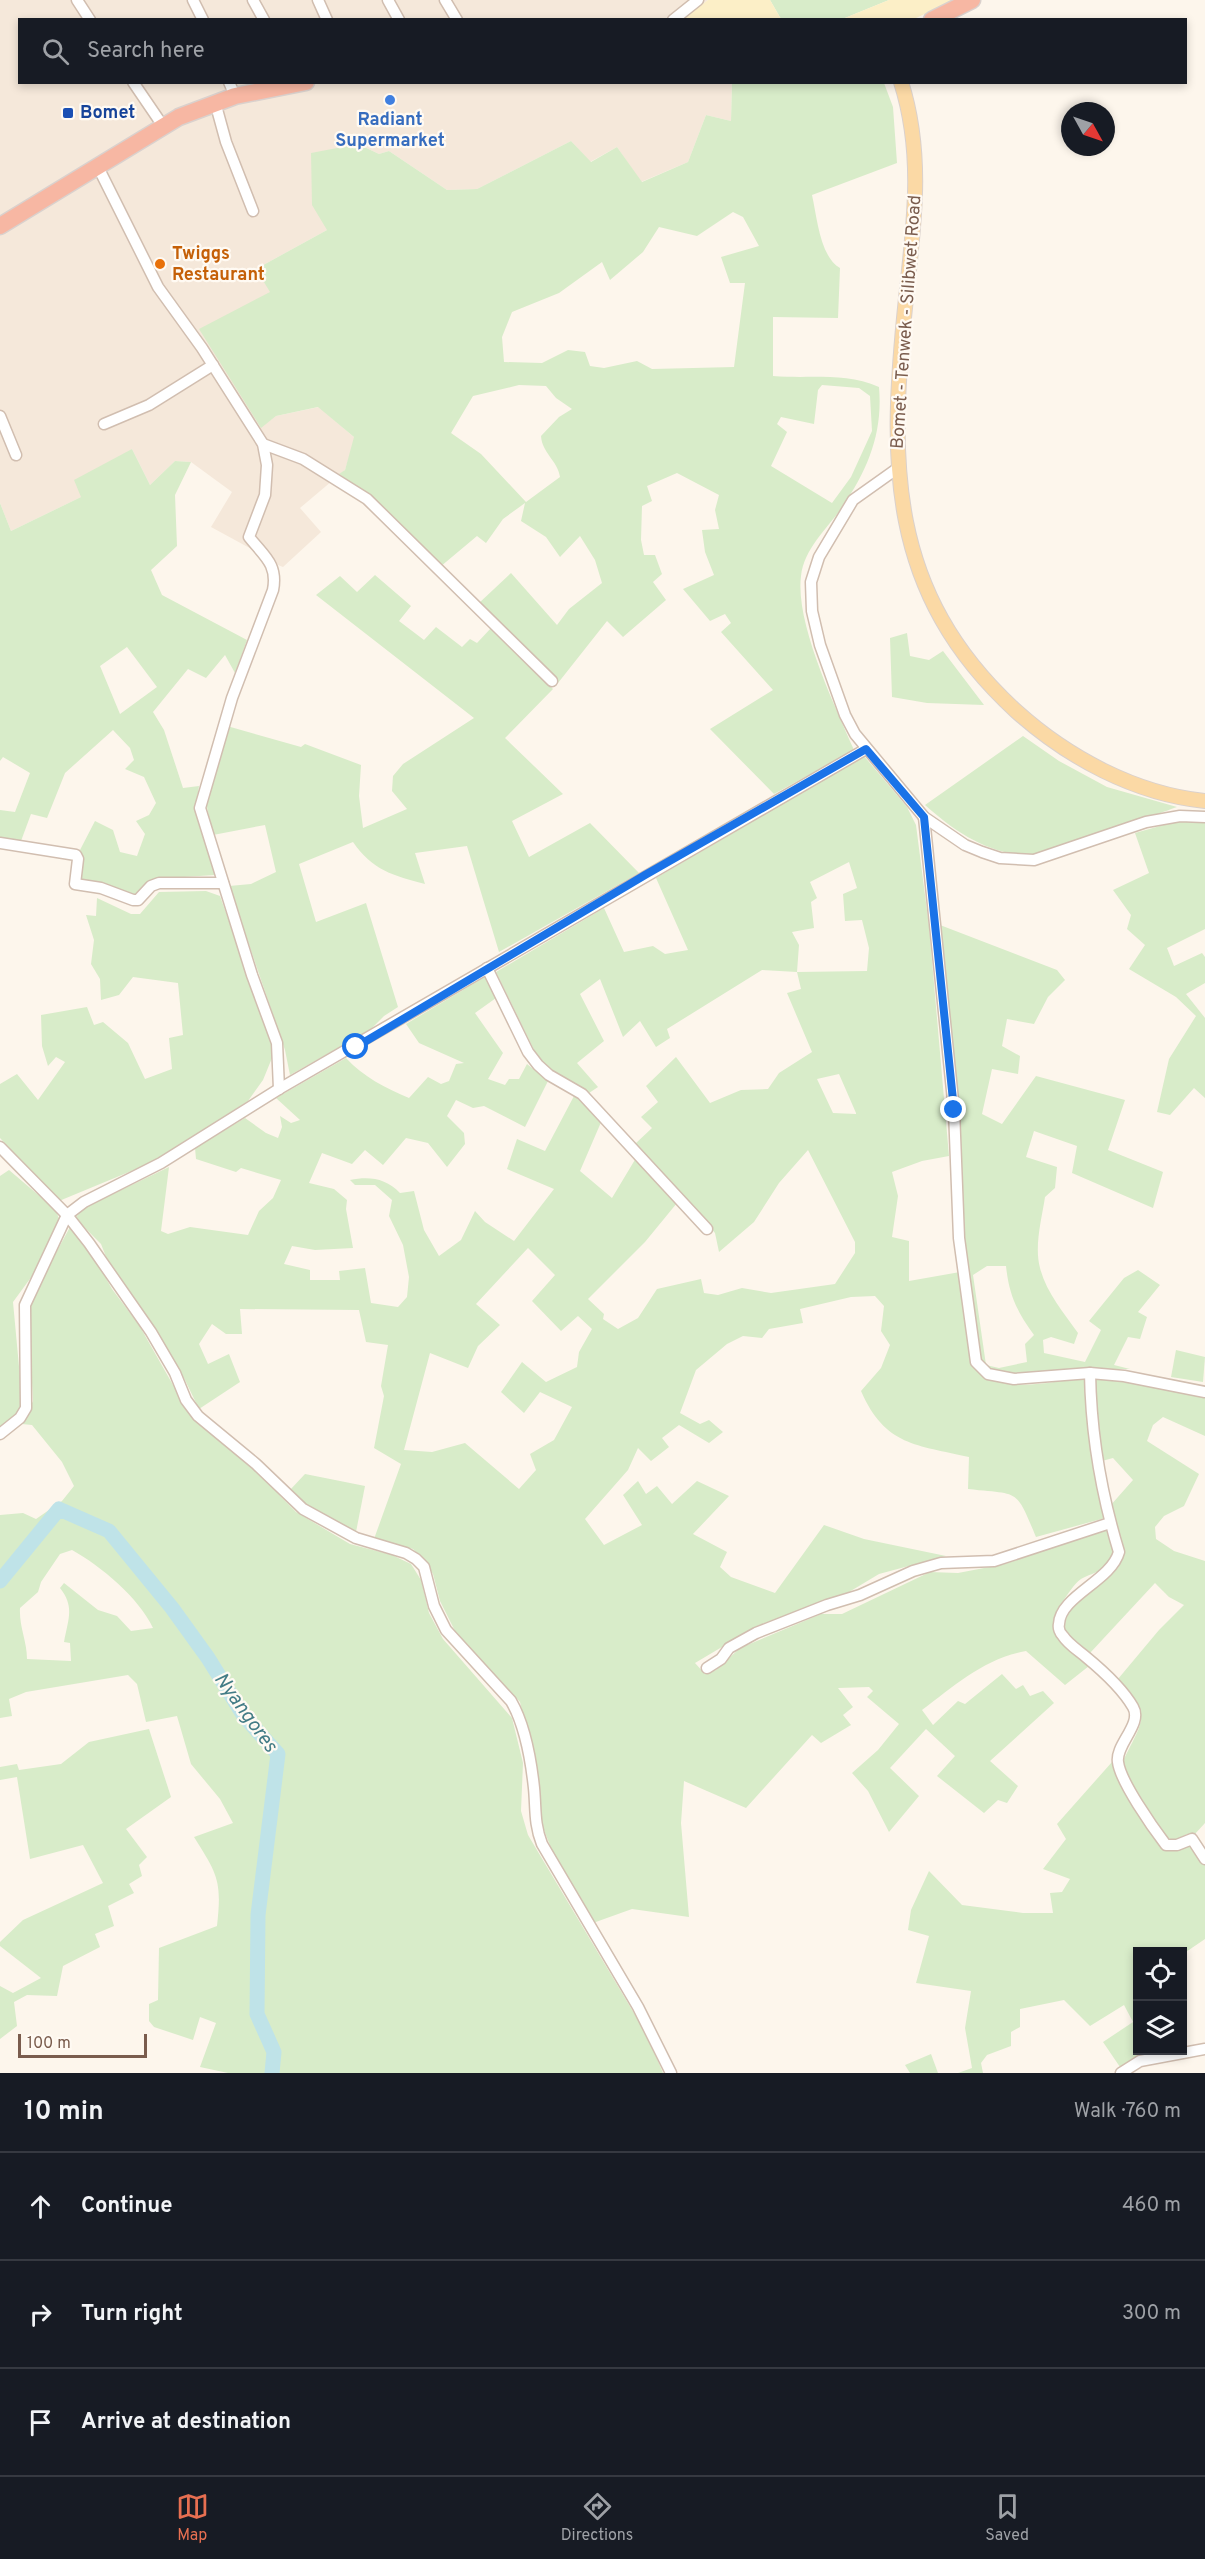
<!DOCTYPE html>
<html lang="en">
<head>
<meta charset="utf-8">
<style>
	body { margin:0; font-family:Overpass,sans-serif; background:#242831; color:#f1f3f6 }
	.controls { position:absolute; right:18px; bottom:18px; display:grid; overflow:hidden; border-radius:0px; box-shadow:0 3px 9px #0003 }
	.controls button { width:54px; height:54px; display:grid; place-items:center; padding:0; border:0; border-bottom:2px solid #363941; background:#171b24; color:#f1f3f6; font:30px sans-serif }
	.compass { position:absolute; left:1061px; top:102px; width:54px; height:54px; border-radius:50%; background:#171b24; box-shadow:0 3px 9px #0003; rotate:130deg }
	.scale { position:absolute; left:18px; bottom:15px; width:129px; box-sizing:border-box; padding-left:6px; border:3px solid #7a5c4d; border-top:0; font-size:16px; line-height:21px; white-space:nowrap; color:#7a5c4d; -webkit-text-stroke:4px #fffaf3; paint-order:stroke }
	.stop { position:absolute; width:18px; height:18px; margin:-14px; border:4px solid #1a73e8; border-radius:50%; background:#fff }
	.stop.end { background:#1a73e8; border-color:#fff; box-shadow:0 2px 6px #0008 }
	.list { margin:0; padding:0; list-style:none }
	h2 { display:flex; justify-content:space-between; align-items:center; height:78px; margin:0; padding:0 24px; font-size:26px }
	h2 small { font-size:20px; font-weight:400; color:#9ea1a6 }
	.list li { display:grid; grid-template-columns:39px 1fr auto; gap:18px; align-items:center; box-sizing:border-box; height:108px; padding:0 24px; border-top:2px solid #363941 }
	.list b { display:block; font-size:22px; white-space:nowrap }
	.list em { font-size:20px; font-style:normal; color:#9ea1a6 }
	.icon { flex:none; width:33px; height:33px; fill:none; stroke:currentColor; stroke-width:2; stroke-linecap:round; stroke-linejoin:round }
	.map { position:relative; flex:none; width:1205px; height:2073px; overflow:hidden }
	.search { position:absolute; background:#171b24; box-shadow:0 3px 9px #0003; left:18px; right:18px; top:18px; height:66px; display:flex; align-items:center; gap:15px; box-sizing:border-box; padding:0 21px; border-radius:0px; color:#9ea1a6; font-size:22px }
	.sheet { height:402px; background:#171b24 }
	nav { display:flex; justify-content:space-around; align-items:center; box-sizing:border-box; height:84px; border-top:2px solid #363941; background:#171b24; font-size:16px; color:#9ea1a6 }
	nav a { display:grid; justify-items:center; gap:3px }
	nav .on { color:#e76f51 }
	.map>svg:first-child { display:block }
	.residential { fill:#f5e8da }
	.green { fill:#d8ecc9; fill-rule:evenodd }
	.sand { fill:#fcefc7 }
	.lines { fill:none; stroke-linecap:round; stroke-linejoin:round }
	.river { stroke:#bfe3e8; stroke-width:15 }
	.minor-casing { stroke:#d1beb0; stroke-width:13 }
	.major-casing { stroke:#dad1cd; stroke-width:16 }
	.highway-casing { stroke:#dad1cd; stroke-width:19 }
	.minor { stroke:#fff; stroke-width:10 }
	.major { stroke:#fbd9a5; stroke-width:14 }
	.highway { stroke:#f7b7a3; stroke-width:16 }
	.route { stroke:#1a73e8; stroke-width:8 }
	.shop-dot { fill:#3f7fe0; stroke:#fffaf3; stroke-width:2 }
	.transit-dot { fill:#1a4fb4; stroke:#fffaf3; stroke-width:2 }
	.food-dot { fill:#e8710a; stroke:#fffaf3; stroke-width:2 }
	.labels { text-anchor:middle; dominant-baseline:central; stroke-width:4.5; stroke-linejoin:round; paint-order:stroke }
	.transit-label { font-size:18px; font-weight:bold; fill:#164399; stroke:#fffaf3; text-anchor:start }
	.shop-label { font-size:18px; font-weight:bold; fill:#366cbe; stroke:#fffaf3 }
	.food-label { font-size:18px; font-weight:bold; fill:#c56008; stroke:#fffaf3; text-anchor:start }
	.street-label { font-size:18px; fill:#7a5c4d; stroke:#fffaf3 }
	.water-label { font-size:20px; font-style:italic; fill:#437c86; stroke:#fffaf3 }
</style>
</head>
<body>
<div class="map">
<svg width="1205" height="2073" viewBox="0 0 1205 2073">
	<rect width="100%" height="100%" fill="#fdf6ec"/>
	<!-- residential -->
	<polygon class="residential" points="0,0 708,0 683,20 20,20 20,82 732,83 731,121 706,115 688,162 641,182 617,147 590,162 571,141 477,189 447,190 389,151 379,154 358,144 327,230 256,269 271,291 261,427 276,416 319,407 355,438 345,470 300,508 321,532 283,567 278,565 269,552 264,556 211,527 232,492 191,462 175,461 150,485 132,449 81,497 11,531 0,503"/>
	<!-- green -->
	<g class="green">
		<polygon points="770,0 889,0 840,20 781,19"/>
		<path d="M732,83H884L893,107L897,163L812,195C817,217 820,257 840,268L838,318L773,317V376C810,379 844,372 879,387C883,433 868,469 843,506C828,528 804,548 801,576C795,623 835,706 854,750L774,794L710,729L773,690L721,632L731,623L725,614L710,621L683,589L714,575L705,552L702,530L719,529L715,510L719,495L677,473L647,486L652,501L642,506L641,540L644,555H655L662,574L653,582L666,600L623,637L607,621L558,683L478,604L511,573L557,625L569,609L602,583L595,560L580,536L560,557L546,537L521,521L525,503L503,519L486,543L477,536L440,567L370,496L339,474L345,470L354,437L318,407L276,416L261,428L199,329L270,292L256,269L327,230L312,205L311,153L358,144L379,154L389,151L447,190L477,189L571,141L591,162L617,147L642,182L688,162L706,115L731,121ZM733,212L743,217L759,246L721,257L730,283H745L734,367L652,369L637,361L604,368L590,366L585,352L568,350L542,363L504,362L502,337L512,312L559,293L602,262L610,280L643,252L659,227L697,236ZM519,385L546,386L556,398L572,409L559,417L541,436C542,453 558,461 560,477L526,502L481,454L451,433L473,396ZM822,385L859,388L870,396L872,431L851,477L832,503L771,466L787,432L777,424L781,417L814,424L818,390Z"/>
		<path d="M132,449L150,485L175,461L191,462L175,495L177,546L151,570L162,595L247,640L235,673L225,655L206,678L188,669L153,712L164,730L183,788L199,786L195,811L215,875L153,879L135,895L100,882H78L83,859L80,850L95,821L113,830L120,852L137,856L145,834L136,821L149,815L156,803L144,777L125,769L134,760L130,748L113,730L65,773L47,818L31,814L21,841L0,840V810L15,812L30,773L3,757L0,761V503L11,531L81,497L74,480ZM127,647L157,687L120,714L100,666Z"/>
		<path d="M375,575L411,606L399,621L424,640L436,627L462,647L470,639L477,643L492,627L553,689L505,738L563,794L512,821L529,857L590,823L639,873L499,952L467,846L415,853L425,884C394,876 372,870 353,842L299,864L316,922L366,903L398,1007L384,1016L370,1030L290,1075L285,1050L229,886L251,884L276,872L265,825L213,835L205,798L227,726L301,747L305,744L361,765L359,796L363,828L407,809L392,791L393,776L403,764L474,718L316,595L340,576L357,592Z"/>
		<polygon points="907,633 910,656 929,660 943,651 984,705 927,703 892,697 890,638"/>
		<path d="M1023,736L1059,761L1107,787L1177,807C1145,818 1050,858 1022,855C983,851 953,830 925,805Z"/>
		<path d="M864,756L907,807L916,825L929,926L949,1156L922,1161L892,1172L898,1196L892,1237L909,1241V1281L960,1272L970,1356C984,1400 1051,1381 1085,1378L1105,1518L1036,1537C1015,1487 1020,1495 968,1489L969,1457C917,1445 885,1446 861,1391L881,1368L890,1345L881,1331L884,1306L875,1296L851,1297L800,1309L803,1323L769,1329L762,1338L743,1336L727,1344L696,1370L680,1413L700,1424L709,1420L723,1432L709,1443L679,1425L662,1438L669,1447L651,1461L638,1448L628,1470L585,1519L604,1545L642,1525L623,1495L638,1481L646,1494L657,1486L672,1504L697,1481L729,1496L693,1534L727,1552L720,1567L731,1577L775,1593L824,1525L864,1539L946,1556L879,1574L849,1592L759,1625L695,1663L705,1674L716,1670L740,1648L821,1614H842L930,1572L958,1573L1005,1564L1106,1529C1110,1539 1117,1550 1112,1560C1107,1571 1091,1573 1081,1579C1074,1584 1068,1594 1063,1601C1038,1633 1066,1646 1089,1666L1065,1685L1026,1651C985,1658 955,1685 922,1710L933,1725L958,1701L965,1704L1002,1674L1016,1689L1023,1685L1030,1696L1043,1691L1054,1703L990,1761L1018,1786L1007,1803L998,1800L984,1813L937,1776L955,1756L926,1729L890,1768L919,1796L889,1832L868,1791L852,1773L878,1750L899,1724L867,1697L873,1691L869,1687L838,1688L853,1707L843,1715L851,1725L821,1743L812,1735L746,1808L684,1781L681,1823L689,1917L632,1909L593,1923L551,1848L539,1817L540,1786L520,1702L456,1633L440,1601L433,1574L424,1560L413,1549L374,1539L401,1464L374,1448L384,1396L381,1386L388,1345L366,1342L359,1310L240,1309L242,1334H226L212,1324L199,1344L208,1364L229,1354L240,1382L199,1409L184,1378L119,1277L110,1267L101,1244L75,1218L84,1208L169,1167L161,1231L168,1234L190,1227L248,1235L259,1211L273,1198L281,1180L241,1168L236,1172L196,1159L195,1148L245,1118L266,1133L278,1138L282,1127L280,1116L291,1123L300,1120L276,1098L346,1058C363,1077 386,1088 409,1098L428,1077L441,1084L449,1081L456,1064L464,1063L419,1043L406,1024L485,977L496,998L475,1013L503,1053L488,1079L505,1085L509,1079H519L527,1064L548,1081L525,1127L484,1106L473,1108L456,1100L447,1116L464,1133L465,1144L447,1167L428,1143L406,1138L383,1165L365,1150L352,1164L322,1153L309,1183L334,1189L347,1200L346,1209L353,1248L315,1250L292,1246L284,1264L310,1270V1280H340L339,1271L365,1268L371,1303L398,1307L407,1297L409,1277L403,1245L389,1216L392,1200L375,1185H355L350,1180C369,1176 386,1178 400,1193L414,1191L424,1230L439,1256L461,1240L475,1211L485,1222L514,1241L554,1189L507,1169L517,1139L545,1151L574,1096L583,1100L602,1120L580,1171L612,1198L636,1158L677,1203L645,1242L588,1299L604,1314L603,1319L618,1329L638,1318L657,1289L701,1279L704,1293L718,1295L742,1288L771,1293L835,1284L855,1253V1242L808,1150L779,1183L754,1222L719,1252L715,1233L635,1144L652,1128L641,1117L658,1102L646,1086L676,1057L710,1103L741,1090L768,1089L779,1073L812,1052L787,993L801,989L797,972L762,970L667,1029L670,1038L656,1047L640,1021L623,1037L600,979L580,994L604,1041L577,1063L598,1087L589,1093L551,1070L536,1054L496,972L604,908L624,952L653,946L665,954L688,950L656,878ZM849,862L857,888L843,894L845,921L862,920L869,948L867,971L797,972L799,945L792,932L814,928L811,902L817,898L810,882ZM839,1074L856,1113V1114L833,1113L817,1079ZM528,1248L555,1275L532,1301L561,1331L578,1316L592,1329L579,1352L577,1367L546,1382L522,1362L501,1392L524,1413L540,1392L572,1407L554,1440L530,1454L536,1470L519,1489L465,1443L432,1452L404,1450L430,1353L468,1368L478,1346L500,1325L476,1304Z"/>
		<polygon points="1178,821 1205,823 1205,929 1167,948 1174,966 1202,953 1205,957 1205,983 1186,994 1205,1018 1205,1098 1194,1088 1170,1115 1157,1112 1169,1059 1196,1016 1176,997 1129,969 1145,945 1127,929 1131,915 1113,890 1149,873 1135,833"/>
		<polygon points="206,891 220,896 273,1045 272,1058 263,1080 248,1101 158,1160 59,1201 0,1138 0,1084 17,1074 38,1100 65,1062 56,1057 48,1066 42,1046 41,1015 87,1007 94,1025 103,1022 128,1043 145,1079 172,1069 169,1038 183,1035 178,983 133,977 119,995 101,1000 100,979 91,964 94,940 86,915 96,916 97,898 131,914 140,914 159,892"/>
		<path d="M940,925L1057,970L1065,980L1048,997L1034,1024L1007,1019L1002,1046L1020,1056L1018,1074L992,1069L982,1114L1002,1124L1036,1076L1125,1100L1108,1150L1163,1172L1153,1208L1072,1173L1077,1146L1034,1131L1026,1157L1057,1167L1055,1188L1045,1197C1042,1218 1034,1246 1040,1268C1046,1292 1064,1313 1078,1333L1074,1344L1051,1337L1043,1340L1044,1353L1085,1362L1101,1330L1089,1321L1124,1278L1138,1270L1160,1285L1138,1312L1147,1317L1140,1339L1128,1337L1114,1365L1130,1369H1091L1038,1377L987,1371L981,1363L963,1229L958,1115ZM987,1266H1006C1009,1295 1017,1312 1034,1335L1025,1344L1027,1362L999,1368L986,1365L973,1275Z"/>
		<polygon points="9,1170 56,1210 59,1219 32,1276 13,1302 21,1388 20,1408 16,1417 0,1429 0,1176"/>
		<path d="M70,1227L94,1257L112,1289L139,1325L190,1415L246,1461L296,1512L350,1544L392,1555L411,1564L421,1580L429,1613L443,1639L512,1718L523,1763L521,1811L528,1835L647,2035L663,2073H228L200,2067L216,2023L200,2017L193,2040L154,2027L149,2021V2004L158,2000L159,1948L217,1926C222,1881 218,1875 194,1837L233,1823L220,1799L191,1764L177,1716L146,1722L137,1684L128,1675L26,1692L9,1699L12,1716L0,1718V1515L23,1513L36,1519L62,1501L74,1486L62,1462L32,1425L22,1424L33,1401L29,1326L32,1297ZM72,1550C101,1566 139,1598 153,1628L131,1631L117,1616L98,1610L64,1583L60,1588C75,1607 68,1619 64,1642L70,1643L71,1661L27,1659C27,1641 19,1627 20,1608L38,1592L41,1582L60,1554Z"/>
		<polygon points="1176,1350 1205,1357 1203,1382 1171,1377"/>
		<path d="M1093,1377L1205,1396V1436L1163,1417L1153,1425L1147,1441L1199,1474L1184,1506L1164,1516L1155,1527L1156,1539L1174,1551L1205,1561V1823L1194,1835L1187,1834L1176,1840L1166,1838L1128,1777L1123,1761C1146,1714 1149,1721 1118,1679L1159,1630L1184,1605L1169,1597L1155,1583L1090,1653L1065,1632C1063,1589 1124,1585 1123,1552C1123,1538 1114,1520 1110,1506L1133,1480L1113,1458L1102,1461Z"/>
		<polygon points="305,1474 365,1486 356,1532 304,1504 290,1490"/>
		<polygon points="149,1729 171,1797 126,1829 147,1857 139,1865 142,1876 129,1884 134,1893 108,1906 114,1926 95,1934 100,1947 63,1966 57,1996 27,1995 14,2002 17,2026 0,2039 0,1986 13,1993 41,1978 0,1946 0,1942 23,1920 103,1883 83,1845 30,1859 17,1777 0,1780 0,1767 17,1764 19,1770 61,1764 89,1742"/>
		<polygon points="1112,1762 1163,1848 1173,1850 1192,1843 1205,1865 1205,1939 1183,1954 1182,1952 1138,1952 1138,2050 1169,2051 1138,2056 1120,2067 1103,2042 1133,2022 1124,2005 1090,2026 1064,2000 1020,2009 1020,2027 1011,2032 1011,2046 987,2055 981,2063 983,2073 958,2073 972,2068 965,2028 971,1991 916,1983 929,1936 908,1930 911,1910 929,1871 962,1905 1023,1913 1053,1913 1050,1893 1062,1892 1070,1879 1043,1869 1066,1839 1057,1824"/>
		<polygon points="931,2054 938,2073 910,2073 905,2065"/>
	</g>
	<!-- sand -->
	<g class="sand">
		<polygon points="708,0 770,0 781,19 683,19"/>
		<polygon points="889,0 954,0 914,19 840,20"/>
	</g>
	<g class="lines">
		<!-- river -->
		<polyline class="river" points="0,1581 59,1509 109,1531 172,1608 208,1658 244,1716 278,1754 258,1915 257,2014 274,2052 272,2073"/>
		<!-- minor casing -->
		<g class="minor-casing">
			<g id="minor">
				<polyline points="77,0 90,20"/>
				<polyline points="193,0 203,20"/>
				<polyline points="253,0 264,20"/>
				<polyline points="318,0 327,20"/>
				<polyline points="388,0 399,20"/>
				<polyline points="445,0 457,20"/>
				<polyline points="673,20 698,0"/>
				<polyline points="133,82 163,126"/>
				<polyline points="229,82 235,96"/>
				<polyline points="215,102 226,142 253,211"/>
				<path d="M98,167L158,287L202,348L263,444L267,465L265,495L249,537C264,556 278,564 273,590L232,698L200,808L252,975L277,1043L279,1089"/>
				<polyline points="0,416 16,455"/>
				<polyline points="104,424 149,405 213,365"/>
				<polyline points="263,444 303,459 367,499 552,681"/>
				<polyline points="898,468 853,500 819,557 811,582 812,611 820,645 845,715 855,734 924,817 965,845 982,852 1000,858 1034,860 1146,822 1180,816 1205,817"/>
				<polyline points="924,817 954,1110 959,1238 976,1362 988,1374 1014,1379 1090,1373 1124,1376 1205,1392"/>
				<polyline points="0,843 76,855 78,859 75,884 101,888 133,900 138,900 151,886 159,883 223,883"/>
				<polyline points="487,968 528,1052 538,1065 549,1075 582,1094 707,1229"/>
				<path d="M0,1147L67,1215L89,1243L151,1332L175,1373L186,1400L198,1416L256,1464L303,1509L356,1538L406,1553L416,1559L424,1567L434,1606L446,1630L511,1701C525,1725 531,1760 534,1788C536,1808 534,1824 542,1844L638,2007L671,2073"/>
				<path d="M1090,1373C1091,1435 1101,1493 1119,1552C1111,1581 1060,1596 1059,1624C1058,1628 1060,1633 1063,1636C1068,1644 1079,1651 1086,1657C1103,1671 1122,1688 1133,1707C1143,1724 1115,1745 1118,1762C1120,1781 1153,1828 1166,1845H1177L1192,1839L1205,1859"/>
				<polyline points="0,1434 20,1418 26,1408 25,1305 67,1215 84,1202 161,1163 279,1089 866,749"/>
				<polyline points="707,1668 721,1659 729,1648 756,1633 827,1605 860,1595 913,1571 941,1563 994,1561 1110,1523"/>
				<polyline points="1121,2073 1140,2061 1205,2049"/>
			</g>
		</g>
		<!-- major casing -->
		<g class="major-casing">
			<path id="major" d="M901,82C924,154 914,224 906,298C889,461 886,592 1016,711C1067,757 1135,794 1205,801"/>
		</g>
		<!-- highway casing -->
		<g class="highway-casing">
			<g id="highway">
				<polyline points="932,20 972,0"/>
				<polyline points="0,226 179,117 235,96 306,82"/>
			</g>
		</g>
		<!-- minor -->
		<use href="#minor" class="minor"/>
		<!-- major -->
		<use href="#major" class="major"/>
		<!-- highway -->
		<use href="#highway" class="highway"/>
	</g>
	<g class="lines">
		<!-- route -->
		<polyline class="route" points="356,1047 645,875 866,749 924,817 954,1110"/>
	</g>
	<!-- markers -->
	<circle class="shop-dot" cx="390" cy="100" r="6"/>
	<rect class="transit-dot" x="62" y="107" width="12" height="12" rx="3"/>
	<circle class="food-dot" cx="160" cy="264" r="6"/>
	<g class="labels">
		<!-- transit labels -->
		<g class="transit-label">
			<text x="80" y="113">Bomet</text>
		</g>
		<!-- shop labels -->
		<g class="shop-label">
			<text x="390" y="120">Radiant<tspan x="390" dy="21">Supermarket</tspan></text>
		</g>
		<!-- food labels -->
		<g class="food-label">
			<text x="172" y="254">Twiggs<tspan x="172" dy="21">Restaurant</tspan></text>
		</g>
		<!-- street labels -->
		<g class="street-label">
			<text transform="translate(907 322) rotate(-86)">Bomet - Tenwek - Silibwet Road</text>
		</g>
		<!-- water labels -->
		<g class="water-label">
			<text transform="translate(245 1713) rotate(54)">Nyangores</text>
		</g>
	</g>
</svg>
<div class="controls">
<button><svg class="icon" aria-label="locate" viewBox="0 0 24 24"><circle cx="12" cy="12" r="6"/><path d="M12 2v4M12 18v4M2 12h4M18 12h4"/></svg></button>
<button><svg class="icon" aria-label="layers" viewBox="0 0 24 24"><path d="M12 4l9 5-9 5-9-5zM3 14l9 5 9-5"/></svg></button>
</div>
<svg class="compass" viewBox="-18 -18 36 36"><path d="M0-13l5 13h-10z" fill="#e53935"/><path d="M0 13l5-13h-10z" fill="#9ea1a6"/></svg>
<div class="scale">100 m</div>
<div class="stop" style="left:356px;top:1047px"></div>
<div class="stop end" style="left:954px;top:1110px"></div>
<div class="search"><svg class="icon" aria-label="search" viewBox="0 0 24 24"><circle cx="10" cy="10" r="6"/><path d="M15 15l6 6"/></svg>Search here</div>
</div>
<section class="sheet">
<h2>10 min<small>Walk · 760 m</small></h2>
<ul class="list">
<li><svg class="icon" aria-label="ahead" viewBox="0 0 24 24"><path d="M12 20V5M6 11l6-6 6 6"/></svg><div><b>Continue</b></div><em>460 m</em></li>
<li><svg class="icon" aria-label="right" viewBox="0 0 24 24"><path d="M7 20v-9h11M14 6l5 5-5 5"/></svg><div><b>Turn right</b></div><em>300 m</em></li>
<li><svg class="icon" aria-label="arrive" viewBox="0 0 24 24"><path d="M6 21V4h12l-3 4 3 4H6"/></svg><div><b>Arrive at destination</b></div></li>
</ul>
</section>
<nav>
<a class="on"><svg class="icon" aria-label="map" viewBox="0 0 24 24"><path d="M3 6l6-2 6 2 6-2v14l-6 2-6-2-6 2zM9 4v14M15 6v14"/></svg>Map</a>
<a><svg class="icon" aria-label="directions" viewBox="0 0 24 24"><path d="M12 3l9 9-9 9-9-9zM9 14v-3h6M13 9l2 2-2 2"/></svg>Directions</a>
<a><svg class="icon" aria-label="saved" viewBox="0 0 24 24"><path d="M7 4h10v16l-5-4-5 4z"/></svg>Saved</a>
</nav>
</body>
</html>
